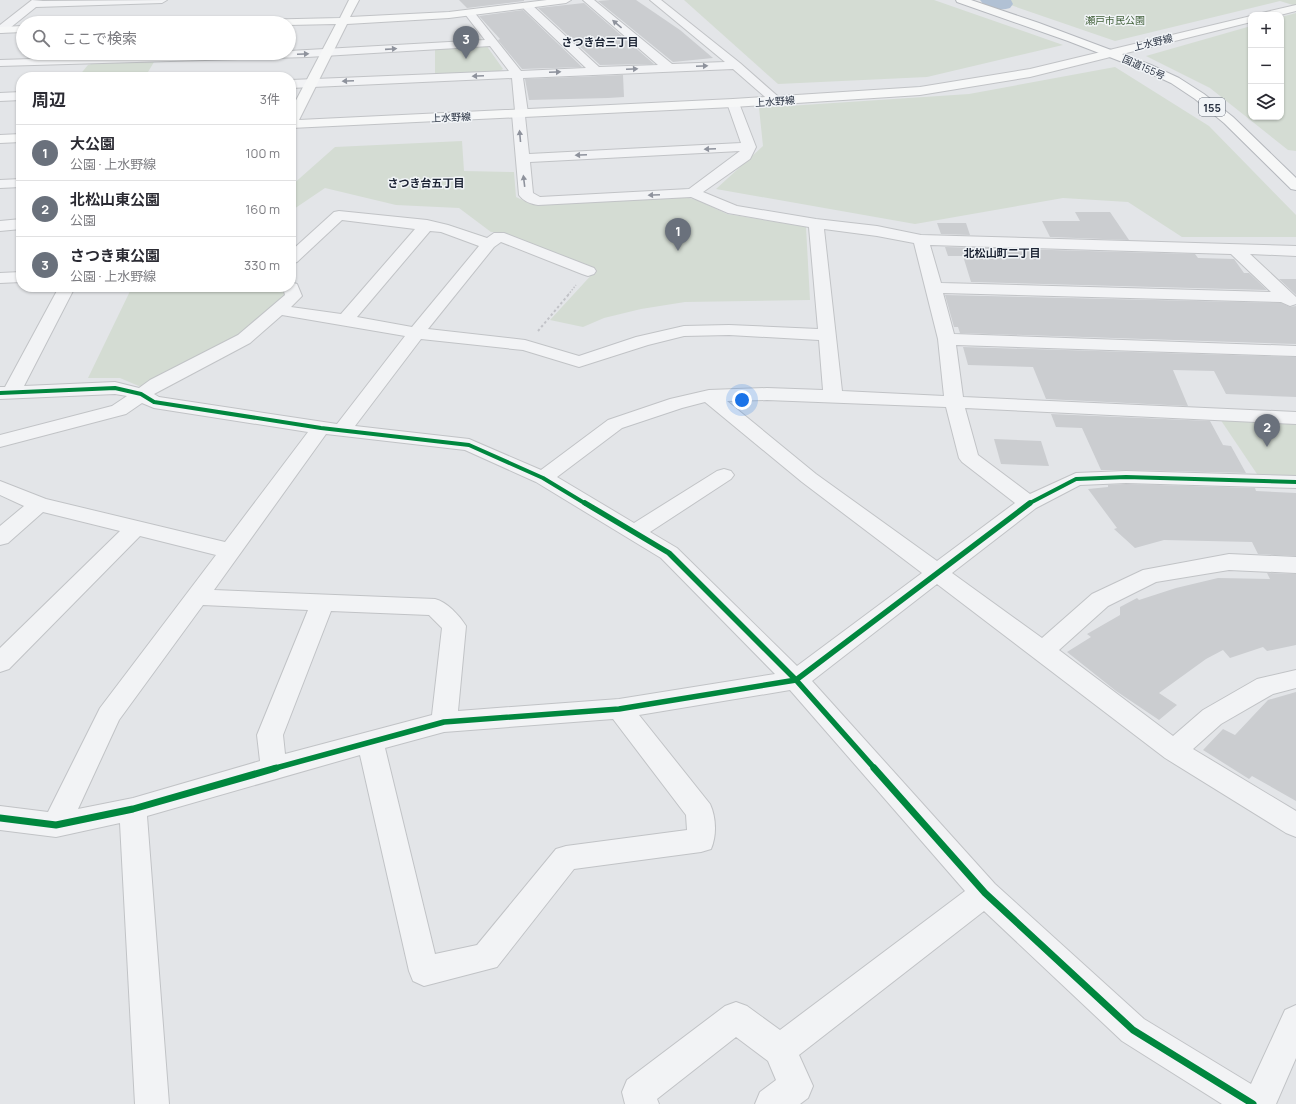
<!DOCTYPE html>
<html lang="ja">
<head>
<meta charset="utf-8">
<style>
	body { margin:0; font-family:Manrope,"Noto Sans JP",sans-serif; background:#f7f7f7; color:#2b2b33 }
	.controls { position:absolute; right:12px; top:12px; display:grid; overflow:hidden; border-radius:8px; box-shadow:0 1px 3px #0004 }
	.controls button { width:36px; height:36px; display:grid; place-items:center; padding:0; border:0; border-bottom:1px solid #e1e1e2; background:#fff; color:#2b2b33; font:20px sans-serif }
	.you { position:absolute; left:742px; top:400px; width:14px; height:14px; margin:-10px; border:3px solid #fff; border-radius:50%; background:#1a73e8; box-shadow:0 0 0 6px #1a73e833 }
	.badge { display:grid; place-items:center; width:26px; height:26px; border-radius:50%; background:#6a717c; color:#fff; font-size:13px; font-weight:700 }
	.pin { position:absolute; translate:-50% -33px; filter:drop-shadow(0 1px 2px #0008) }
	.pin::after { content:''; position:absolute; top:21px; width:14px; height:12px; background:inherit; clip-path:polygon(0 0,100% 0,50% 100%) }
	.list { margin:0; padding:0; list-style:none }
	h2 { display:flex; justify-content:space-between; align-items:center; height:52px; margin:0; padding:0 16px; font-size:17px }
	h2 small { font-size:13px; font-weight:400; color:#7c7c81 }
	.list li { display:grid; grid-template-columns:26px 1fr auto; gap:12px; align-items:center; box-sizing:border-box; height:56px; padding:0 16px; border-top:1px solid #e1e1e2 }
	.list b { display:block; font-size:15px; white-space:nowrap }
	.list p { margin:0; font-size:13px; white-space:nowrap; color:#7c7c81 }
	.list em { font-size:13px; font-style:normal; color:#7c7c81 }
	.icon { flex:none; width:22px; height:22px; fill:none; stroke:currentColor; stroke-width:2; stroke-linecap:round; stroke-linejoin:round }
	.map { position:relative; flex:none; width:1296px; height:1104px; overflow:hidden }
	.search { position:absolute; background:#fff; box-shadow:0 1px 3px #0004; left:16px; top:16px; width:280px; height:44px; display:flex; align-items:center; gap:10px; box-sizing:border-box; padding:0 14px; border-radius:22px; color:#7c7c81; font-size:15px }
	.panel { position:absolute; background:#fff; box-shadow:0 1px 3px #0004; left:16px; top:72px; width:280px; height:220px; border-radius:16px }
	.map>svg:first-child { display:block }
	.green { fill:#d4dcd3 }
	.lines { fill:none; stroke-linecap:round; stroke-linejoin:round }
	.river { fill:#b1c1d4; fill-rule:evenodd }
	.building { fill:#cbcdd0 }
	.street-casing { stroke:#c1c3c6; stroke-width:2 }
	.secondary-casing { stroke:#c1c3c6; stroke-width:2 }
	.highway-casing { stroke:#b5b8bd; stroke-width:2 }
	.path-far1 { stroke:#c2c3c8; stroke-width:1.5; stroke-dasharray:1.5 1.5; stroke-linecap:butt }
	.path { stroke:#c2c3c8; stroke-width:2; stroke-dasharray:2.5 2.5; stroke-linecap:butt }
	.street { fill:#f2f3f5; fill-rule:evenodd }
	.secondary { fill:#f6f7f7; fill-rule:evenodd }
	.highway { fill:#f6f7f7; fill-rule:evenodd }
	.cycleway-far2-casing { stroke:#f1f4f7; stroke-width:6 }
	.cycleway-far1-casing { stroke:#f1f4f7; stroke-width:8 }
	.cycleway-casing { stroke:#f1f4f7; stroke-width:10 }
	.cycleway-far2 { stroke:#00873e; stroke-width:4 }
	.cycleway-far1 { stroke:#00873e; stroke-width:5.5 }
	.cycleway { stroke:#00873e; stroke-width:7 }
	.oneway { fill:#8e929c }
	.labels { text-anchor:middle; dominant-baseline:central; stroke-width:3; stroke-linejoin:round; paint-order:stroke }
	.far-park-label { font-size:10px; fill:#3e5e36; stroke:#f1f4f7 }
	.far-street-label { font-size:10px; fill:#293242; stroke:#f1f4f7 }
	.far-neighbourhood-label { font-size:11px; font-weight:bold; fill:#1b2333; stroke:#f1f4f7 }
	.shield { fill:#f1f4f7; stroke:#656c78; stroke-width:1 }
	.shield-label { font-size:11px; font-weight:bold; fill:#293242 }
</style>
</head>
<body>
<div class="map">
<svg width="1296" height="1104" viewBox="0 0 1296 1104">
	<rect width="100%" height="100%" fill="#e3e5e8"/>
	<!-- green -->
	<g class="green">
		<polygon points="684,0 934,0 1063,45 927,77 778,84"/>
		<polygon points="996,0 1296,0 1296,6 1280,1 1115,41"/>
		<polygon points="1296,13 1296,151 1288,150 1210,88 1146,56 1251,26 1251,117 1281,117 1281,17"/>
		<polygon points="486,45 503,69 496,73 435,76 435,49"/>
		<polygon points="154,62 145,77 78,77 88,65 95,63"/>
		<polygon points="1115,67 1209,126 1296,215 1296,237 1182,237 1128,202 1063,198 915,224 716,189 763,146 759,108 969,94"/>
		<polygon points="462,141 464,171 514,172 516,197 533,205 684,197 697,200 727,214 806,227 810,300 685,302 641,309 604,318 583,327 550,320 595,271 502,232 491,232 459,208 396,205 325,188 291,211 291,186 335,147"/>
		<polygon points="132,287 284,287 286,292 279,305 240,335 141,387 120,378 88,378"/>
		<polygon points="1218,416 1296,420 1296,476 1257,474"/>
	</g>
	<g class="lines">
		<!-- river -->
		<path class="river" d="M980,0H1011L1013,4L1010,8C1001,11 986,9 980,0Z"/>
	</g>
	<!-- building -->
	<g class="building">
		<polygon points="459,0 524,0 524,1 467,8"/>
		<polygon points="610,0 636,0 680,30 713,58 673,62 598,1"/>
		<polygon points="584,3 654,64 600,65 538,8"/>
		<polygon points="523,10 582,67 522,69 498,40 500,39 479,16"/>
		<polygon points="623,75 624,97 608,98 529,100 525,79"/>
		<polygon points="1075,212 1110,212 1129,240 1050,237 1042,221 1080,221"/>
		<polygon points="937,223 966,223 970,235 941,234"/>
		<polygon points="945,247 1195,254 1198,258 1234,259 1244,273 1249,273 1267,290 971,282 963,256 948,256"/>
		<polygon points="1279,279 1296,279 1296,295"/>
		<polygon points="945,295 1281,303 1290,307 1296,306 1296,344 960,333 958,327 954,327"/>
		<polygon points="963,347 1296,357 1296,397 1226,394 1214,371 1173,370 1188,406 1046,399 1033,367 968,365"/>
		<polygon points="1051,414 1210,421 1223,445 1231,446 1246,473 1126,470 1101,470 1082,428 1056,427"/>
		<polygon points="994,439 1041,441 1049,466 1001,464"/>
		<polygon points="1126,484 1255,488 1256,491 1296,493 1296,556 1258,554 1252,542 1164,540 1135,548 1114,529 1117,528 1088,489 1108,487 1108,485"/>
		<polygon points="1267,573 1296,574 1296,645 1267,651 1263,647 1230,658 1223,650 1206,659 1159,693 1177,705 1159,720 1116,691 1067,652 1091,637 1087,634 1120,615 1120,607 1137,598 1139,600 1176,588 1218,578 1270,579"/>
		<polygon points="1296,692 1296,801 1252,776 1249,779 1203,750 1223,729 1235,735 1268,700"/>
	</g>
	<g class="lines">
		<!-- street casing -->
		<g class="street-casing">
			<g id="street">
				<polygon points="32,0 43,1 167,0 162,3 36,7 5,32 0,33 0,25"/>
				<path d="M583,0H594L672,64L725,62L650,0H661L740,63L782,100L780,103H772L733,69L523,78L528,113L525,116L529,154L741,143L727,103L733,99L739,103L756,147L750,159L703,192L737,206L816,219L877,226L921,235L1296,246V256L1250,254L1296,297V304L1290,306L1281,302L943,293L954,334L1296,346V356L956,345L963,397L1296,412V424L965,408L978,455L1030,494L1076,473L1126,471L1296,476V488L1126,483L1080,485L1036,508L952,573L1042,638L1092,594L1143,570L1229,554L1296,557V573L1229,570L1156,582L1108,606L1059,650L1173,736L1203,710L1257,679L1296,670V688L1273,694L1221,724L1193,749L1296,811V837L1286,833L1165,758L937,584L812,681L995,884L1144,1019L1251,1084L1285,1010L1296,1005V1058L1276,1104H1222L1122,1041L984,911L799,1055L813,1086L808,1098L800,1104H755L760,1092L776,1080L768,1061L736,1037L657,1099L659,1104H625L622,1092L627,1080L725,1006L736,1002L747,1006L780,1030L965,891L790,690L639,715L710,804C716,817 717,835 711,849L701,852L574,869L497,967L424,986L413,981L409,971L360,755L147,816L169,1104H135L120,823L56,837L0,830V806L48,812L100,708L216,555L140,536L9,669L0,672V648L120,531L43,512L8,543L0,545V526L24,506L0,495V481L46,499L225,542L308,432L154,408L142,403L126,414L0,447V435L112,406L127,396L115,394L0,399V387H5L59,287H75L24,386L115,382L139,388L150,380L238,335L285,295L283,287H291V282L297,284L302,296L291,307L341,314L415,229L342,220L297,262L291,264V251L334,212L339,211L427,220L448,225L487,238L494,233H504L594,268L596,271L594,274L588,276L582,274L501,242L494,247L428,329L525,340L579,356L636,337L684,326L729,325L818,329L809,227L728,213L691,197L538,205C531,204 523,201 519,195L512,114L515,111L512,78L291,88V80L509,71L490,46L307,57L0,66V60L224,53H289V51L485,40L465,14L470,11L474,12L521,71L586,68L524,9L523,7L528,4L532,5L599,67L658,65ZM740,151L689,189L540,197L533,193L530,162ZM824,229L877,236L914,243L938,339L944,396L842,391ZM430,231L441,232L479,246L412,327L357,317ZM930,245L1231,254L1271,292L941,283ZM282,315L405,336L337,424L159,397L154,394L250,343ZM729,335L819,340L823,390L767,388L709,390L670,399L608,420L541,470L469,439L355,426L421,339L523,350L579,367L648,345L684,336ZM767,400L946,407L959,458L962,462L1015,503L937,561L816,474L727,401ZM705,402L802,482L922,573L797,666L677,548L650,532L731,479L734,475L731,471L724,469L717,471L634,523L557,477L622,428L682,408ZM326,434L465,450L536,482L661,558L775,674L619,699L458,711L466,626C459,615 447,602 435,599L214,590ZM203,605L308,610L257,735L260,761L133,798L78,809L119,720ZM331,611L429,615L442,628L432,715L285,754L283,735ZM613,719L686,815L687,830L566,846L556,849L477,945L435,954L385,748L444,732Z"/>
				<polygon points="21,92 21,100 0,101 0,93"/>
				<polygon points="21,179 21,187 0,188 0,180"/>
				<polygon points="21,219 21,229 0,231 0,221"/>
				<polygon points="21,272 21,282 0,283 0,273"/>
			</g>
		</g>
		<!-- secondary casing -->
		<g class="secondary-casing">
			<g id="secondary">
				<polygon points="349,0 359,0 350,17 449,12 547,0 571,0 566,3 449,18 347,24 299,120 733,99 920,87 1030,69 1251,16 1251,22 1030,77 920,95 733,107 291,128 291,110 336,24 289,25 289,23 246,23 251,20 340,18"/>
				<polygon points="1296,5 1296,11 1280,15 1261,15 1262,13"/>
				<polygon points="23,26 23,32 0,33 0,27"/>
				<polygon points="21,134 21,142 0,143 0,135"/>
			</g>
		</g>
		<!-- highway casing -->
		<g class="highway-casing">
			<polygon id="highway" points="956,0 971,0 1039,23 1151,65 1179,78 1204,94 1233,117 1296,178 1296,190 1291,189 1224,123 1195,99 1171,83 1143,70 1068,41 957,2"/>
		</g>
		<!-- path-far1 -->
		<polyline class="path-far1" points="568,295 576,285"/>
		<!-- path -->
		<polyline class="path" points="538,331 569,294"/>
		<!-- street -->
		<use href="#street" class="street"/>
		<!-- secondary -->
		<use href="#secondary" class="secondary"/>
		<!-- highway -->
		<use href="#highway" class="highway"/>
		<!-- cycleway-far2 casing -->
		<g class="cycleway-far2-casing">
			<g id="cycleway-far2">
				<polyline points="0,393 115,388 141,394 154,402 321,428 469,445 543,478 586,504"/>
				<polyline points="1028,504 1076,479 1126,477 1296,482"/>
			</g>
		</g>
		<!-- cycleway-far1 casing -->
		<g class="cycleway-far1-casing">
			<g id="cycleway-far1">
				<polyline points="585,503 669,553 796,680 875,769"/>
				<polyline points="272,769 444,722 619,709 796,680 1030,503"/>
			</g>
		</g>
		<!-- cycleway casing -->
		<g class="cycleway-casing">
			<g id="cycleway">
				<polyline points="874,768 985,893 1133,1030 1253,1104"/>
				<polyline points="0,818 56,825 133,809 276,768"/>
			</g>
		</g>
		<!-- cycleway-far2 -->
		<use href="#cycleway-far2" class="cycleway-far2"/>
		<!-- cycleway-far1 -->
		<use href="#cycleway-far1" class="cycleway-far1"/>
		<!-- cycleway -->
		<use href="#cycleway" class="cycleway"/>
	</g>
	<!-- one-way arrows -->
	<defs><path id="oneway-solid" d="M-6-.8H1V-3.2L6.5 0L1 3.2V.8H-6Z"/></defs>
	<g class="oneway">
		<use href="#oneway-solid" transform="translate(617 24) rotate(-140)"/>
		<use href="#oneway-solid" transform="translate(391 49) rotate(-4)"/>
		<use href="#oneway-solid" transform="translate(303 54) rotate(-2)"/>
		<use href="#oneway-solid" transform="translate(702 66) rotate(-2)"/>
		<use href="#oneway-solid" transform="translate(632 69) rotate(-3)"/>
		<use href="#oneway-solid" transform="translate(555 72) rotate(-2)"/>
		<use href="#oneway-solid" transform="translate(478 76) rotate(177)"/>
		<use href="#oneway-solid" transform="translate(348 81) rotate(177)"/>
		<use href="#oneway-solid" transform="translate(520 136) rotate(-95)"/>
		<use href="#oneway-solid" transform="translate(710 149) rotate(177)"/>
		<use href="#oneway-solid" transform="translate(581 155) rotate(177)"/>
		<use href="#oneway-solid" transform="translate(524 181) rotate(-97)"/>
		<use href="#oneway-solid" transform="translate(654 195) rotate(177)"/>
	</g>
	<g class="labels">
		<!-- far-park labels -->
		<g class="far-park-label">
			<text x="1115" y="20">瀬戸市民公園</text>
		</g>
		<!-- far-street labels -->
		<g class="far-street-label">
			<text transform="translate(1153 42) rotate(-14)">上水野線</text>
			<text transform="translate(1144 67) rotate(24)">国道155号</text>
			<text transform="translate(775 101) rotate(-4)">上水野線</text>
			<text transform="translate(451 117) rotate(-3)">上水野線</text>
		</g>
		<!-- far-neighbourhood labels -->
		<g class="far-neighbourhood-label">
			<text x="600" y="41">さつき台三丁目</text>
			<text x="426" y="182">さつき台五丁目</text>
			<text x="1002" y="252">北松山町二丁目</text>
		</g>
		<!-- shield labels -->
		<rect class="shield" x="1199" y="98" width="26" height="18" rx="3"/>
		<g class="shield-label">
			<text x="1212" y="107">155</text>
		</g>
	</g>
</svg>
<div class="controls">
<button>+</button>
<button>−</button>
<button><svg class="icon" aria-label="layers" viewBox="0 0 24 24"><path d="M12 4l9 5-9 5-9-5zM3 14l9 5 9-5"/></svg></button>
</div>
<div class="you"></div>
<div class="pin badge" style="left:678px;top:251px">1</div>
<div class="pin badge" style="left:1267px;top:447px">2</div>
<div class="pin badge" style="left:466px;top:59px">3</div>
<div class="search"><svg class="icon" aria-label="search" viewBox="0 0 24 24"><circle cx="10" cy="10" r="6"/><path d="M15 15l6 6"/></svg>ここで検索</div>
<section class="panel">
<h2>周辺<small>3件</small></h2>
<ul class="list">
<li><span class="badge">1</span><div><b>大公園</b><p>公園 · 上水野線</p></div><em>100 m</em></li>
<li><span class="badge">2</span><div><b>北松山東公園</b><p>公園</p></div><em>160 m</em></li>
<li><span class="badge">3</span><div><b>さつき東公園</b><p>公園 · 上水野線</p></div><em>330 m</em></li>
</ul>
</section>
</div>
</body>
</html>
